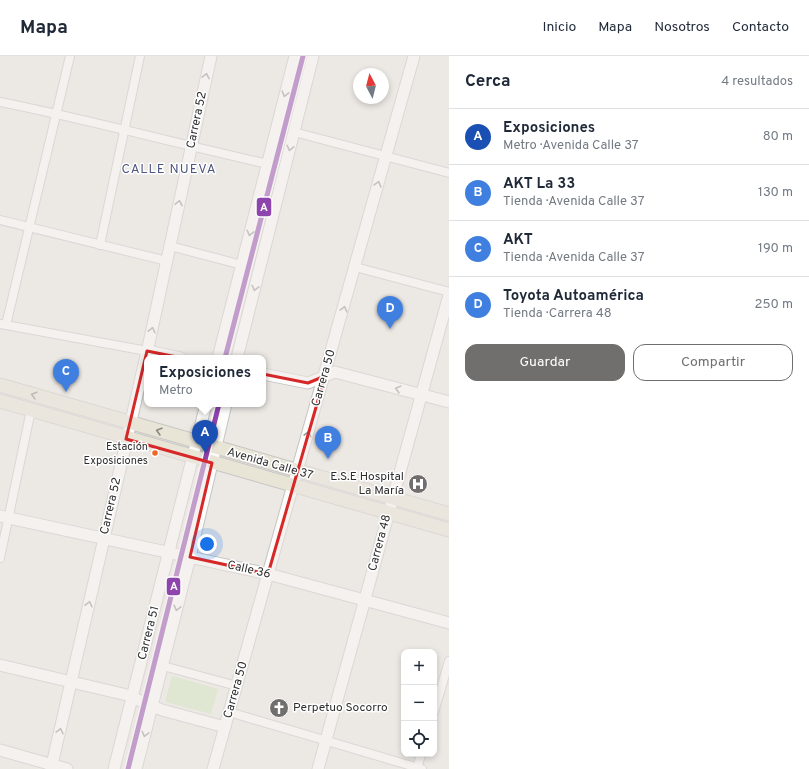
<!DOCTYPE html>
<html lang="es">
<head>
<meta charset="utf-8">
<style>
	body { margin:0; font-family:Overpass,sans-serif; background:#f2f2f3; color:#1f2937 }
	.controls { position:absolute; right:12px; bottom:12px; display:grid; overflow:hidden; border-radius:8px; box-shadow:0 2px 6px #0003 }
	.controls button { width:36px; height:36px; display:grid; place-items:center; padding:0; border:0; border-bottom:1px solid #e0e1e3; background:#fff; color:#1f2937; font:20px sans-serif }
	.compass { position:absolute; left:353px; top:12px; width:36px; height:36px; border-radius:50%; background:#fff; box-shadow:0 2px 6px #0003; rotate:353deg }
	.you { position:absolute; left:207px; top:488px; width:14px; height:14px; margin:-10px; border:3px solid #fff; border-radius:50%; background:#1a73e8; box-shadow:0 0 0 6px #1a73e833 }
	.badge { display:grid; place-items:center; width:26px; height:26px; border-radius:50%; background:#706f6e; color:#fff; font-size:13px; font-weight:700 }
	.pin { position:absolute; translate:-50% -33px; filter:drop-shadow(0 1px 2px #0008) }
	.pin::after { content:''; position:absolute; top:21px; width:14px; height:12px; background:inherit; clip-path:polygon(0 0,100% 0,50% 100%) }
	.popup { position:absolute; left:144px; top:299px; width:122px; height:52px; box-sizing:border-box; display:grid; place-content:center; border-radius:8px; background:#fff; filter:drop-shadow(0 1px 3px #0005); font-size:13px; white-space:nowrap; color:#747a83 }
	.popup b { font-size:15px; color:#1f2937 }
	.popup::after { content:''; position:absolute; left:50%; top:100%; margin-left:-8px; border:8px solid transparent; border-top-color:#fff }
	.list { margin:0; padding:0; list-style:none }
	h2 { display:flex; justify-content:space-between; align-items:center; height:52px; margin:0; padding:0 16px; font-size:17px }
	h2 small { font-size:13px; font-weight:400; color:#747a83 }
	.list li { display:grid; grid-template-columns:26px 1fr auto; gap:12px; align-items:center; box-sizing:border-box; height:56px; padding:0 16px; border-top:1px solid #e0e1e3 }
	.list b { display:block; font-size:15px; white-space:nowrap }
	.list p { margin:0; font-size:13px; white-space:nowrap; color:#747a83 }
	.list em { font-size:13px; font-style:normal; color:#747a83 }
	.actions { display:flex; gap:8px; padding:12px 16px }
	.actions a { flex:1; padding:9px 0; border:1px solid #706f6e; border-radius:12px; text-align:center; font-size:14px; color:#706f6e }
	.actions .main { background:#706f6e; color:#fff }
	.icon { flex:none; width:22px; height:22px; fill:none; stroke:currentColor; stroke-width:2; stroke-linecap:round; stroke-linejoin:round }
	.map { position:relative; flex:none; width:449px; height:713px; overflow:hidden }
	header { display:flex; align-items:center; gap:24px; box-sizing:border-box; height:56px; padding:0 20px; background:#fff; border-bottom:1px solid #e0e1e3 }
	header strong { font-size:19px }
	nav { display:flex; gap:22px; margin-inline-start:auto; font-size:14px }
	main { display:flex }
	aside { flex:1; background:#fff }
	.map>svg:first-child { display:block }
	.green { fill:#cee6be }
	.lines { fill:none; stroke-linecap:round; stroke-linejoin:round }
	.street-casing { stroke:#c5c4c5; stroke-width:10 }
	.secondary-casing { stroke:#c5c4c5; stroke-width:13 }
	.primary-casing { stroke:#c6c5c4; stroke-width:15 }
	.street { stroke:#fcfcfb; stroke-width:8 }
	.secondary { stroke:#fcfcfb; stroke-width:11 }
	.primary { stroke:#e8e4d6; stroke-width:13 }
	.metro-1-casing { stroke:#fff; stroke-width:8 }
	.metro-1 { stroke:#8e44ad; stroke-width:5 }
	.oneway { stroke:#959594 }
	.oneway2 { stroke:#8b8982 }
	.marked { fill:none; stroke:#d62828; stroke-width:3; stroke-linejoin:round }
	.bus-dot { fill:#f26522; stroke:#fff; stroke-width:1.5 }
	.labels { text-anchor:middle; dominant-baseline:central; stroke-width:3; stroke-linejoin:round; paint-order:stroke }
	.bus-label { font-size:11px; fill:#2e2e2e; stroke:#fff; text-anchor:end }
	.street-label { font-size:12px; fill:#2e2e2e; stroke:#fff }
	.poi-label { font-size:12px; fill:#2e2e2e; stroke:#fff; text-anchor:end }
	.neighbourhood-label { font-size:13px; letter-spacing:1px; fill:#4d5680; stroke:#fff }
	.line-badge { stroke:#fff; stroke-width:1.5 }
	.badge-label { font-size:11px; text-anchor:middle; font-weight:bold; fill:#fff }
</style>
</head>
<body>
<header>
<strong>Mapa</strong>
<nav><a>Inicio</a><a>Mapa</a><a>Nosotros</a><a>Contacto</a></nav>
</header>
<main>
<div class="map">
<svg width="449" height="713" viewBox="0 0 449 713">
	<rect width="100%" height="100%" fill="#ece8e4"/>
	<!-- green -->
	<polygon class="green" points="172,620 218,633 211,658 165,646"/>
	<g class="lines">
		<!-- street casing -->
		<g class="street-casing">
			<g id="street">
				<path d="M0,46C90,64 178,88 268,108"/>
				<polyline points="294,76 449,117"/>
				<polyline points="0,164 167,205"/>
				<polyline points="100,189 140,0"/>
				<polyline points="170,190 242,209"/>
				<polyline points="355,211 449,236"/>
				<polyline points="0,268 147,295"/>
				<polyline points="6,269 70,0"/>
				<polyline points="0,502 31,354"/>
				<polyline points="163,610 237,630"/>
				<polyline points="229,656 422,713"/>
				<polyline points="434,656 449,605"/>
				<polyline points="417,713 421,698"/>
			</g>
		</g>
		<!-- secondary casing -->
		<g class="secondary-casing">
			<g id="secondary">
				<polyline points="147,295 181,302"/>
				<polyline points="218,302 295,0"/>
				<polyline points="237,302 313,0"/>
				<polyline points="263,318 308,327 335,316 449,346"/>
				<polyline points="0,460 268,518 449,567"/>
				<polyline points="0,609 127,639 162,654 225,671"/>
				<polyline points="0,694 67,713"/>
				<polyline points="51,713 149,287 211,0"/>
				<polyline points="114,713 206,348"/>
				<polyline points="136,713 190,501 226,348"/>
				<polyline points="213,713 414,0"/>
				<polyline points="318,713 449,239"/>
			</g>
		</g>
		<!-- primary casing -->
		<g class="primary-casing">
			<g id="primary">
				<polyline points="0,329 449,458"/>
				<polyline points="0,345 449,474"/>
			</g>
		</g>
		<!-- street -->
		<use href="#street" class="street"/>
		<!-- secondary -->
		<use href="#secondary" class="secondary"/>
		<!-- primary -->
		<use href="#primary" class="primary"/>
		<!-- metro-1 casing -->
		<g class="metro-1-casing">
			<g id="metro-1">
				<polyline points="225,302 303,0"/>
				<polyline points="128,713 219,348"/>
			</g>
		</g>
		<!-- metro-1 -->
		<use href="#metro-1" class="metro-1"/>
	</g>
	<!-- one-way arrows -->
	<defs><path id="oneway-chevron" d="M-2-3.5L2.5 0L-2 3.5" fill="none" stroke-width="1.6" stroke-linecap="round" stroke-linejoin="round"/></defs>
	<g class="oneway">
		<use href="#oneway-chevron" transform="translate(206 20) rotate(-78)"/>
		<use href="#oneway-chevron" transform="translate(285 38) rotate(105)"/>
		<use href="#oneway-chevron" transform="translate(290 92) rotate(104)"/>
		<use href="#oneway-chevron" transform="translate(378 128) rotate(-74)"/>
		<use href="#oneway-chevron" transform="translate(179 147) rotate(-78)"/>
		<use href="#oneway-chevron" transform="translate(250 177) rotate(104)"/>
		<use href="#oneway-chevron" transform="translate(255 232) rotate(104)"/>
		<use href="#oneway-chevron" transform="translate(344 253) rotate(-75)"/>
		<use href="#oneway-chevron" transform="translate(152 274) rotate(-77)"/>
		<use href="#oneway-chevron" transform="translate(398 333) rotate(-165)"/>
		<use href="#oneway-chevron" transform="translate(308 378) rotate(-75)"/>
		<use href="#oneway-chevron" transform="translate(89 548) rotate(-77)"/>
		<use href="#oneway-chevron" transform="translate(177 552) rotate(104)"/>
		<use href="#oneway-chevron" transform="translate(60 675) rotate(-77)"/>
		<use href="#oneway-chevron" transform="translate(145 678) rotate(104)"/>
	</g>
	<g class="oneway2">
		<use href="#oneway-chevron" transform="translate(34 339) rotate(-164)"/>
		<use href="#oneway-chevron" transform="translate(159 375) rotate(-164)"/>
	</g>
	<!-- marked area -->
	<path d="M0 0H449V713H0ZM147,295L308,327L325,320L268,518L190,501L212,407L126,383Z" fill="#ece8e4" fill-opacity=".55" fill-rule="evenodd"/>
	<path class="marked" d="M147,295L308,327L325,320L268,518L190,501L212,407L126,383Z"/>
	<!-- icons -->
	<defs>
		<g id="hospital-disc" transform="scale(1)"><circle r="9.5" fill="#706f6e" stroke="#fff"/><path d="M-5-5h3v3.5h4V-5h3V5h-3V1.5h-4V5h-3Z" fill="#fff"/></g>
		<g id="church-disc" transform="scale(1)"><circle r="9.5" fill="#706f6e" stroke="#fff"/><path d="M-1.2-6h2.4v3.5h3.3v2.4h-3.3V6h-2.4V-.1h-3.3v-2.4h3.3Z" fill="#fff"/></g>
	</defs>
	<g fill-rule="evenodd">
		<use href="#hospital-disc" x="418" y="428"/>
		<use href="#church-disc" x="279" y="652"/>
	</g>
	<!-- markers -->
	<circle class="bus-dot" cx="155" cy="397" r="3.5"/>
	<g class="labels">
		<!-- bus labels -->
		<g class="bus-label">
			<text x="148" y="391">Estación<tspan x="148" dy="14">Exposiciones</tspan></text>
		</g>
		<!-- street labels -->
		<g class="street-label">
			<text transform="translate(197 64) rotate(-78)">Carrera 52</text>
			<text transform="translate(324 322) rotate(-74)">Carrera 50</text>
			<text transform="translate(270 408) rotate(16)">Avenida Calle 37</text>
			<text transform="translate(111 450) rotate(-77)">Carrera 52</text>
			<text transform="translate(380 487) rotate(-75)">Carrera 48</text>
			<text transform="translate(249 514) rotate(13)">Calle 36</text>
			<text transform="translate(149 577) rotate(-76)">Carrera 51</text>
			<text transform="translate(236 634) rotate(-74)">Carrera 50</text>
		</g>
		<!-- poi labels -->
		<g class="poi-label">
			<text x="404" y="421">E.S.E Hospital<tspan x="404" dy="14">La María</tspan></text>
			<text x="293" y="652" text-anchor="start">Perpetuo Socorro</text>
		</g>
		<!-- neighbourhood labels -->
		<g class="neighbourhood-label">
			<text x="169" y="114">CALLE NUEVA</text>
		</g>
	</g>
	<g class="line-badge">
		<rect x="256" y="141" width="16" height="20" rx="4" fill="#8e44ad"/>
		<rect x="166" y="521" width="15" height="19" rx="4" fill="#8e44ad"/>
	</g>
	<g class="badge-label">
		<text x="264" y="155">A</text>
		<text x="174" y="534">A</text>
	</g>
</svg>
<div class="controls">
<button>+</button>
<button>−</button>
<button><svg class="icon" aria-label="locate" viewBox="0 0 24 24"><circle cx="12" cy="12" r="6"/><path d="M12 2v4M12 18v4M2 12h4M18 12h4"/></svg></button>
</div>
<svg class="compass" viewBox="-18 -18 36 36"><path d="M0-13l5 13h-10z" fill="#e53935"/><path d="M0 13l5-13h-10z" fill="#747a83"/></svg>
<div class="you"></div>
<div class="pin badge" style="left:205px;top:397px;background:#1a4fb4">A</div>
<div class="popup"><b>Exposiciones</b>Metro</div>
<div class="pin badge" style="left:328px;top:403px;background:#3f7fe0">B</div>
<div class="pin badge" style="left:66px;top:336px;background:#3f7fe0">C</div>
<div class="pin badge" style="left:390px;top:273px;background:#3f7fe0">D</div>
</div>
<aside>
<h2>Cerca<small>4 resultados</small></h2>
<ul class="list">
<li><span class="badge" style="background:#1a4fb4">A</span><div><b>Exposiciones</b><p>Metro · Avenida Calle 37</p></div><em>80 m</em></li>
<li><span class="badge" style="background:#3f7fe0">B</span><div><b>AKT La 33</b><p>Tienda · Avenida Calle 37</p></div><em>130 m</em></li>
<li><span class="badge" style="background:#3f7fe0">C</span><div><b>AKT</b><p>Tienda · Avenida Calle 37</p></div><em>190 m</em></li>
<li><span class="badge" style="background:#3f7fe0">D</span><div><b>Toyota Autoamérica</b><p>Tienda · Carrera 48</p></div><em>250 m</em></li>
</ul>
<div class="actions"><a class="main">Guardar</a><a>Compartir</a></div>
</aside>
</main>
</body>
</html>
